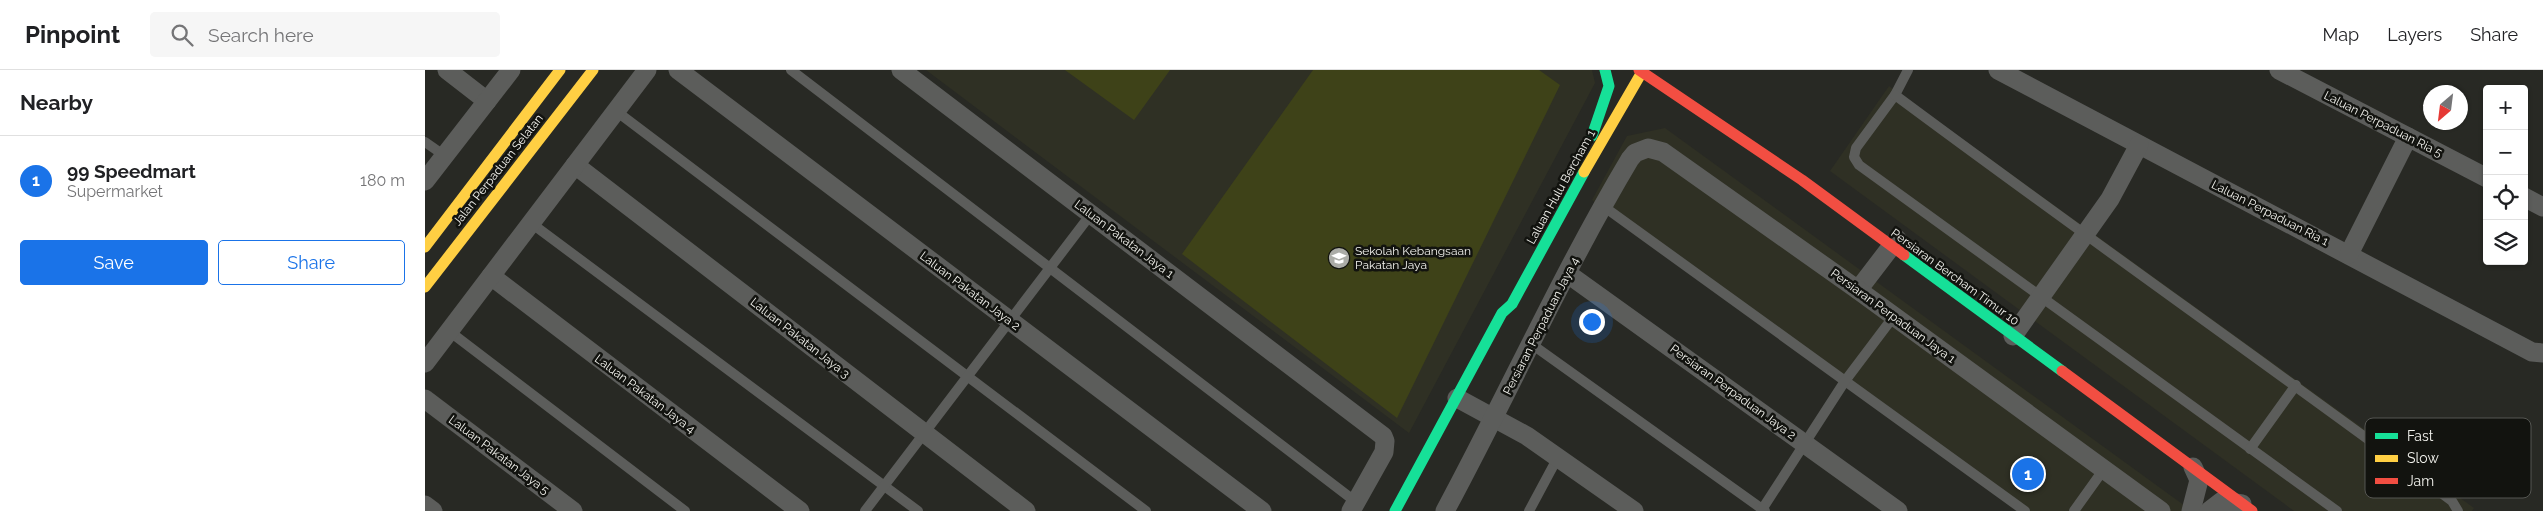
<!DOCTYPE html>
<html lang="en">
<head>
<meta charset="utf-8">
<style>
	body { margin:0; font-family:Raleway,sans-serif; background:#f6f6f6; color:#202124 }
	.controls { position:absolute; right:15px; top:15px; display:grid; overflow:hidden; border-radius:5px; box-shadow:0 1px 4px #0004 }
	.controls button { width:45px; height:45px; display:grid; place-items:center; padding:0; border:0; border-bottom:1px solid #e0e0e0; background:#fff; color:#202124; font:25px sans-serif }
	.compass { position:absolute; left:1998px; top:15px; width:45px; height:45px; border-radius:50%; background:#fff; box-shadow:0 1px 4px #0004; rotate:208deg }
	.you { position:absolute; left:1166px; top:251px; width:18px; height:18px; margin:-12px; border:4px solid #fff; border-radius:50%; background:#1a73e8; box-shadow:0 0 0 8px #1a73e833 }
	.badge { display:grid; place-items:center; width:32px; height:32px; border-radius:50%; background:#1a73e8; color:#fff; font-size:16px; font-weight:700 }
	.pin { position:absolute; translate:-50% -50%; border:2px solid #fff; box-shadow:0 1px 5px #0006 }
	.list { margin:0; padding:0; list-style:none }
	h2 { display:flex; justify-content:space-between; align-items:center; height:65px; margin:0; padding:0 20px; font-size:21px }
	h2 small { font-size:16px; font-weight:400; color:#757577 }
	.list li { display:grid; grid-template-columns:32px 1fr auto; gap:15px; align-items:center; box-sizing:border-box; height:90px; padding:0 20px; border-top:1px solid #e0e0e0 }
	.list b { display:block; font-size:19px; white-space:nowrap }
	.list p { margin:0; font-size:16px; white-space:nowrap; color:#757577 }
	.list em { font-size:16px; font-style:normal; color:#757577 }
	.actions { display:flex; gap:10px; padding:15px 20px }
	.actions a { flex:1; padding:11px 0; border:1px solid #1a73e8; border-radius:5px; text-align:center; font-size:18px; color:#1a73e8 }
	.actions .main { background:#1a73e8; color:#fff }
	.icon { flex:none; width:28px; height:28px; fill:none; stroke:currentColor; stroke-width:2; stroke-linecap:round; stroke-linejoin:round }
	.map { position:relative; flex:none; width:2118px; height:441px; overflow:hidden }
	header { display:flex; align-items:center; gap:30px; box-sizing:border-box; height:70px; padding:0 25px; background:#fff; border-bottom:1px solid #e0e0e0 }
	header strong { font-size:24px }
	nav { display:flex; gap:28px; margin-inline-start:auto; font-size:18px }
	.search { width:350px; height:45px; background:#f6f6f6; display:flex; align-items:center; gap:12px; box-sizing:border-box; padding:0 18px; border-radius:5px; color:#757577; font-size:19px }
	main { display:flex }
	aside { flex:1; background:#fff }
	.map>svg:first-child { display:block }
	.built { fill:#2f3024 }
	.green { fill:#3e4218 }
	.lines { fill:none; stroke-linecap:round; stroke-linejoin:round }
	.lane { stroke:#5c5d5b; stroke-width:10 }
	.street { stroke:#5c5d5b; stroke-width:19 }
	.fast { stroke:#16e098; stroke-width:11 }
	.slow { stroke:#ffcf43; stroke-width:11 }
	.jam { stroke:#f24e42; stroke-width:11 }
	.labels { text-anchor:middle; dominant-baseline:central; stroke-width:5; stroke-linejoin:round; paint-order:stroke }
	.street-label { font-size:12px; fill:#f2f2ed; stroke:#12130f }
	.poi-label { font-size:12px; fill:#f2f2ed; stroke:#12130f; text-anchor:start }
	.key { fill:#12130f; stroke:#555652; stroke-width:1 }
	.key-label { font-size:14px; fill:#f2f2ed }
</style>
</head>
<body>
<header>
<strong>Pinpoint</strong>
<div class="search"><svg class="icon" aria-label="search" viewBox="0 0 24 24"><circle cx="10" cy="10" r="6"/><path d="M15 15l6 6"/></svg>Search here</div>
<nav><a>Map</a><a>Layers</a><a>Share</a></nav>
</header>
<main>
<aside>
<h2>Nearby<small></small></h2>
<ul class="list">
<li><span class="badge">1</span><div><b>99 Speedmart</b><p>Supermarket</p></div><em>180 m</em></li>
</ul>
<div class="actions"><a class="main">Save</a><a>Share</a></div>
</aside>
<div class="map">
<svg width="2118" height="441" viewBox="0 0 2118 441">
	<rect width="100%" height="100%" fill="#282924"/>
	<!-- built -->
	<g class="built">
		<polygon points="501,0 1167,0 1170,13 984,363"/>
		<polygon points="1464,16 2049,438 2047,441 1869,441 1405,101"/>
		<polygon points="1240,58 1767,441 1601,441 1167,130 1202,66"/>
	</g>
	<!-- green -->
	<g class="green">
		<polygon points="640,0 745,0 709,50"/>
		<polygon points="888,0 1114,0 1135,15 972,348 757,184"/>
	</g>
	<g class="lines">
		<!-- lane -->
		<g class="lane">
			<polyline points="366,0 931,432"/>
			<polyline points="1483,0 1470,25 1431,78 1429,87 1434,95 1912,441"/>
			<path d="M1470,25C1654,162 1842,294 2027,431L2033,441"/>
			<polyline points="191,41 721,441"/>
			<polyline points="0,72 20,86"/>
			<polyline points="1178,136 1600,441"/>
			<polyline points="106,153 493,441"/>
			<polyline points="24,261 260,441"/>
			<polyline points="1105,273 1340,441"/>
			<polyline points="1825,379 1871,315"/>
			<polyline points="440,441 666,144"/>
			<polyline points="1104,441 1133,387"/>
			<polyline points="1336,441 1420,311 1469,246"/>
			<polyline points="1649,441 1679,399"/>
		</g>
		<!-- street -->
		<g class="street">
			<polyline points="22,0 62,31"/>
			<polyline points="253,0 837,441"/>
			<polyline points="476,0 958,366 960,371 959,382 926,441"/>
			<polyline points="1573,0 2107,282 2118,283"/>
			<polyline points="1854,0 2062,108"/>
			<polyline points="150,95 601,441"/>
			<polyline points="0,111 86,0"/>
			<polyline points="2099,127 2118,137"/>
			<polyline points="1924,184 1983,67"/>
			<polyline points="1143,204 1473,441"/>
			<polyline points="66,206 375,441"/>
			<polyline points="1433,220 1472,169"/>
			<polyline points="1588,266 1685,129 1714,75"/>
			<polyline points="0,293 222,0"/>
			<polyline points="1032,328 1102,366 1209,441"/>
			<polyline points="0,329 148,441"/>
			<polyline points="0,435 8,441"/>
			<path d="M1020,441C1083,324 1137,203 1205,89L1210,83L1223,78L1238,82L1433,220L1736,441"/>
			<polyline points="1766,441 1774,410 1768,397"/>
			<polyline points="1784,441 1797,431 1817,434"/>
		</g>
		<!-- fast -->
		<g class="fast">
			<polyline points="1167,66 1184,16 1180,0"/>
			<polyline points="1479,185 1637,301"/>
			<polyline points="970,441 1077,243 1087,234 1159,102"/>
		</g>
		<!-- slow -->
		<g class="slow">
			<polyline points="1159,102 1217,2"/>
			<polyline points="0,177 135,0"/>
			<polyline points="0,217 168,0"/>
		</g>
		<!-- jam -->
		<g class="jam">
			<polyline points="1214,0 1377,110 1479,185"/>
			<polyline points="1637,301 1827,441"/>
		</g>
	</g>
	<!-- icons -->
	<defs>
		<g id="school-disc" transform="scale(1.125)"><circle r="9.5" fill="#abaca7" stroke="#12130f"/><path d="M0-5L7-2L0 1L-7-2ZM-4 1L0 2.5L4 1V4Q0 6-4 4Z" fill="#fff"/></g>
	</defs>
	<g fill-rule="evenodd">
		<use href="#school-disc" x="914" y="188"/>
	</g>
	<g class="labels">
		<!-- street labels -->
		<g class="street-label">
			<text transform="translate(1958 54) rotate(27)">Laluan Perpaduan Ria 5</text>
			<text transform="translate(73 100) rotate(-52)">Jalan Perpaduan Selatan</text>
			<text transform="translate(1136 117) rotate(-61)">Laluan Hulu Bercham 1</text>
			<text transform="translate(1845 143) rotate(27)">Laluan Perpaduan Ria 1</text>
			<text transform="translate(699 169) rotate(37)">Laluan Pakatan Jaya 1</text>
			<text transform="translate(1530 207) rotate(36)">Persiaran Bercham Timur 10</text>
			<text transform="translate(545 221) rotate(37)">Laluan Pakatan Jaya 2</text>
			<text transform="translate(1468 246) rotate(36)">Persiaran Perpaduan Jaya 1</text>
			<text transform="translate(1116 256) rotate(-63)">Persiaran Perpaduan Jaya 4</text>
			<text transform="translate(375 268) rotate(38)">Laluan Pakatan Jaya 3</text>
			<text transform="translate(1308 322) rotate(36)">Persiaran Perpaduan Jaya 2</text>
			<text transform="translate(220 324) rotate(37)">Laluan Pakatan Jaya 4</text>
			<text transform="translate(74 385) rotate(37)">Laluan Pakatan Jaya 5</text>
		</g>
		<!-- poi labels -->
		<g class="poi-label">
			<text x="930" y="181">Sekolah Kebangsaan<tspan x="930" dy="14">Pakatan Jaya</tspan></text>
		</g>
	</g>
	<!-- legend -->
	<rect x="1940" y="348" width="166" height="80" rx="8" class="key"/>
	<rect x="1950" y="363" width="23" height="6" fill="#16e098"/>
	<rect x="1950" y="385" width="23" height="7" fill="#ffcf43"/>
	<rect x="1950" y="408" width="23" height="6" fill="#f24e42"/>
	<g class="key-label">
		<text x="1982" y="371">Fast</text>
		<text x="1982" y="393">Slow</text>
		<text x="1982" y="416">Jam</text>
	</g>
</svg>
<div class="controls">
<button>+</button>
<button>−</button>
<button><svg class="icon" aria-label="locate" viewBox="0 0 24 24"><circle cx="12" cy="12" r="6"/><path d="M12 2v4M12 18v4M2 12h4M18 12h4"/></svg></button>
<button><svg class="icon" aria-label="layers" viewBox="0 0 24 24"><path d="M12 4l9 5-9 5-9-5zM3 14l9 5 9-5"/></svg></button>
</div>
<svg class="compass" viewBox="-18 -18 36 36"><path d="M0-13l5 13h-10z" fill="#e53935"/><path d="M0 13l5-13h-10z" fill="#757577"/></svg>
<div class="you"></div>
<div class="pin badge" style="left:1603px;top:404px">1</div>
</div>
</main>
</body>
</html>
